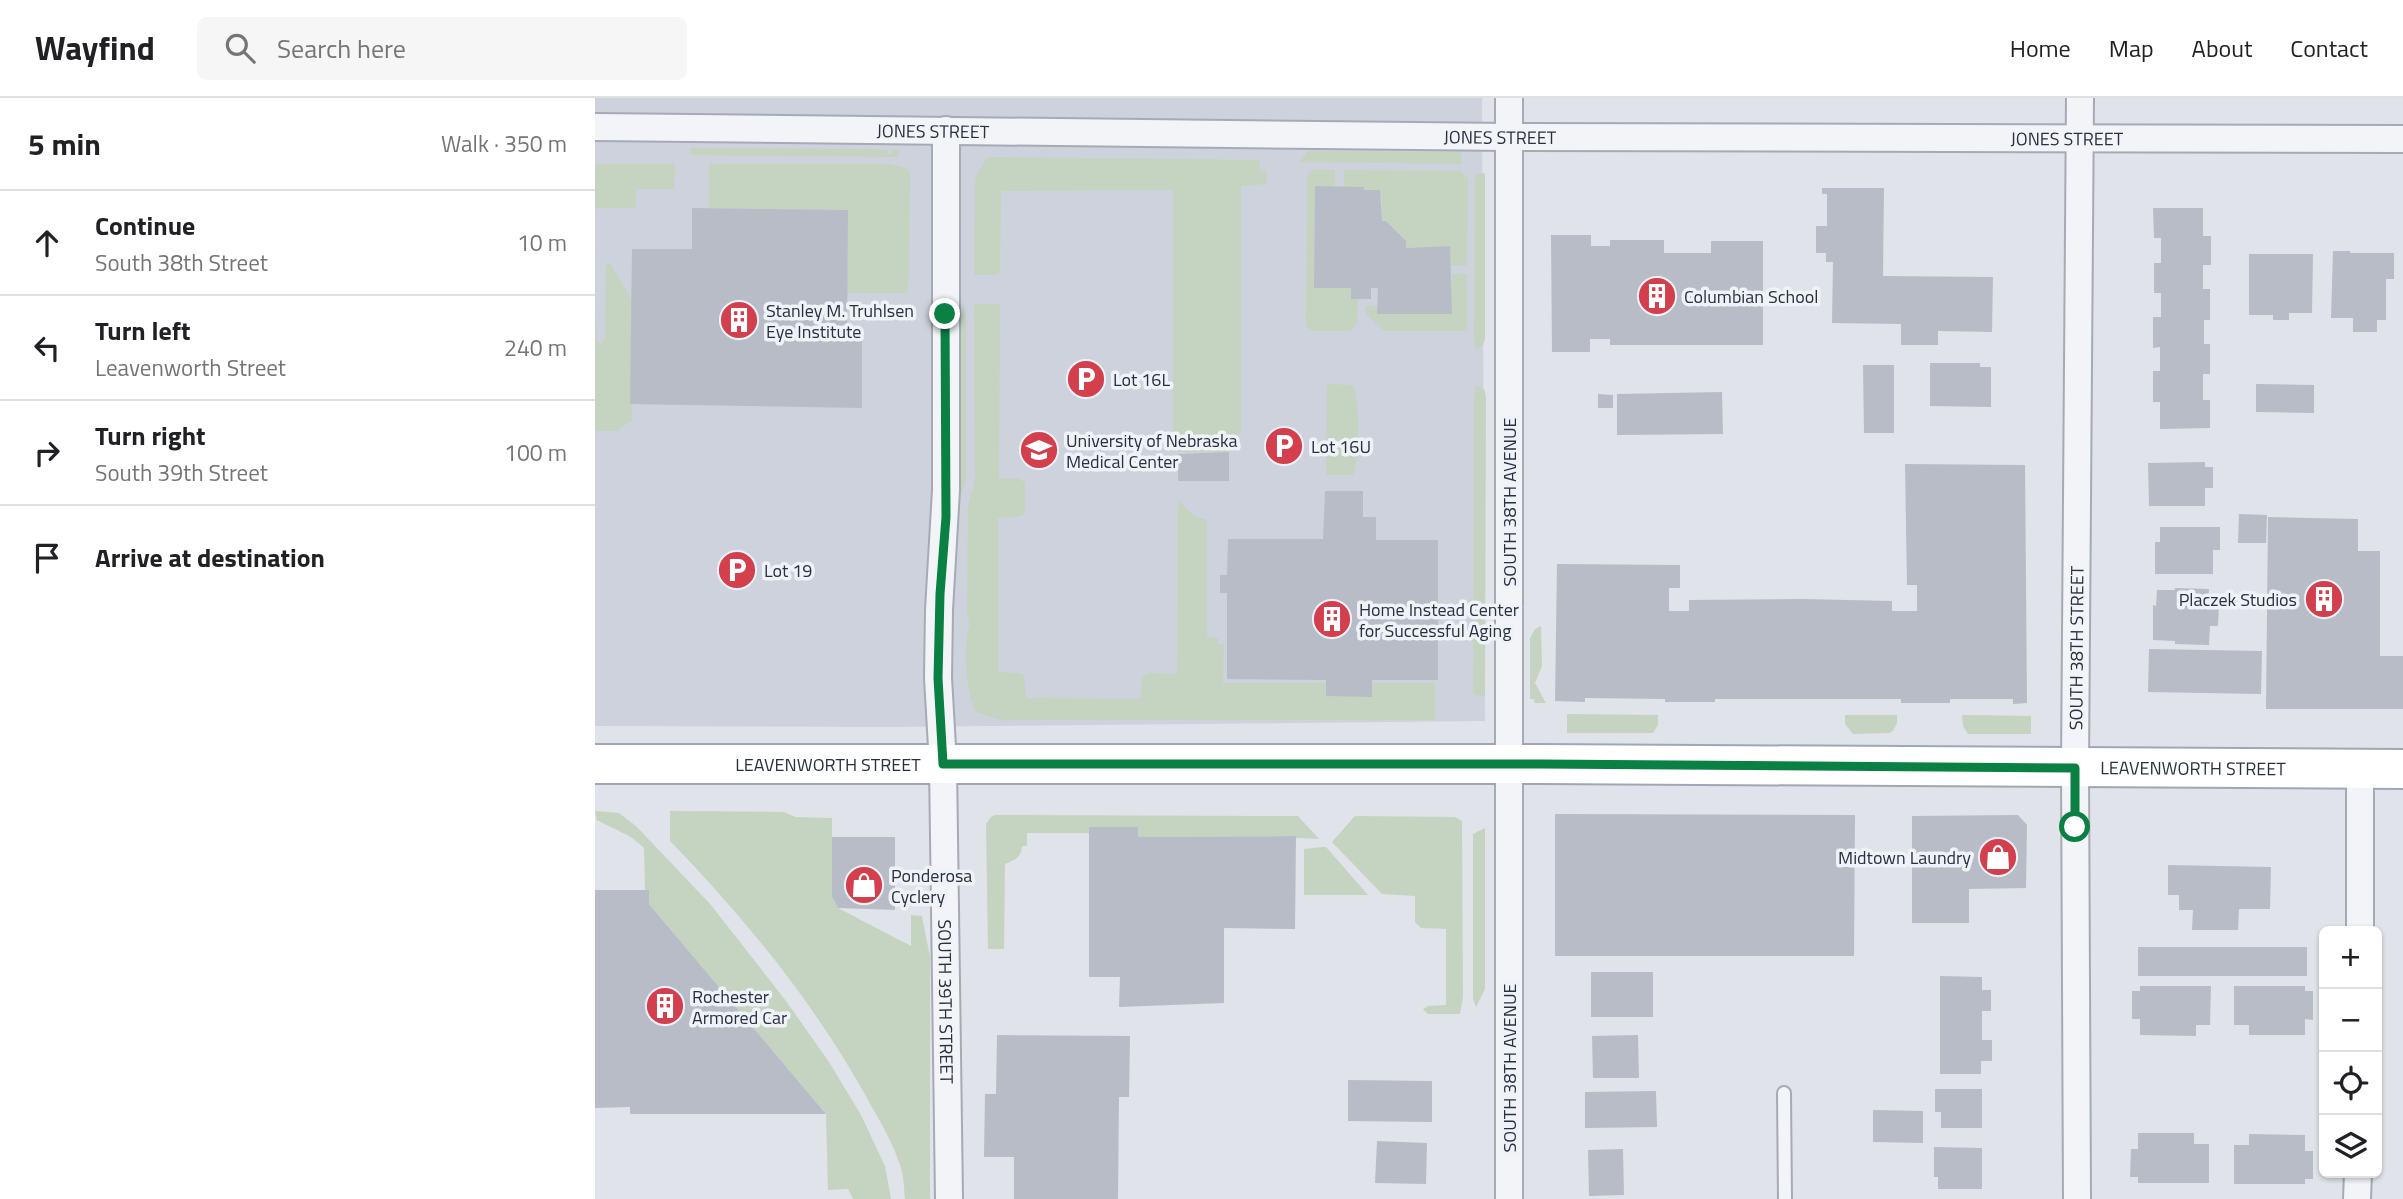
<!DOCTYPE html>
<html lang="en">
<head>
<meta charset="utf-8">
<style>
	body { margin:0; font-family:"Titillium Web",sans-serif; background:#f6f6f6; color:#202124 }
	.controls { position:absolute; right:21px; bottom:21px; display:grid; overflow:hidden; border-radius:10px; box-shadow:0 2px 5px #0004 }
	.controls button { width:63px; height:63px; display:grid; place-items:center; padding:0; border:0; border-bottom:2px solid #e0e0e0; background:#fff; color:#202124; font:35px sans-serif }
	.stop { position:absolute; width:21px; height:21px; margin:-16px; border:5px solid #0b8043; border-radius:50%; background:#fff }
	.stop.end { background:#0b8043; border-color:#fff; box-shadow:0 2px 7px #0008 }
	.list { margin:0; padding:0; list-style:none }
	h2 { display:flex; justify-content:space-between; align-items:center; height:91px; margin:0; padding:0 28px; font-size:30px }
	h2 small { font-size:23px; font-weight:400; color:#757577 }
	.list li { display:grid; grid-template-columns:46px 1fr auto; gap:21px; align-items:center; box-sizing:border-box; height:105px; padding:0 28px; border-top:2px solid #e0e0e0 }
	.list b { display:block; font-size:26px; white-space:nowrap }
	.list p { margin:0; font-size:23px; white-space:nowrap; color:#757577 }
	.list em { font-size:23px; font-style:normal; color:#757577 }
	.icon { flex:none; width:38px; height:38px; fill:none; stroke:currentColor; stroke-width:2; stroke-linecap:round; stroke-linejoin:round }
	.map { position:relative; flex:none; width:1808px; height:1101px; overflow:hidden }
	header { display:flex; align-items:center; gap:42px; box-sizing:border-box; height:98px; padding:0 35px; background:#fff; border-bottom:2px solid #e0e0e0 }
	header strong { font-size:33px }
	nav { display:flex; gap:38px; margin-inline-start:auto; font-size:24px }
	.search { width:490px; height:63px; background:#f6f6f6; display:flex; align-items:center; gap:18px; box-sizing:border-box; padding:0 24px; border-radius:10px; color:#757577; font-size:26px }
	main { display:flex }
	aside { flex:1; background:#fff }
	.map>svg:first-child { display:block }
	.built { fill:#ced2dc }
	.green { fill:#c4d4c0 }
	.building { fill:#b7bcc7 }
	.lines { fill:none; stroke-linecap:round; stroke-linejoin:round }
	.service-casing { stroke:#a5aab4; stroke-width:16 }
	.minor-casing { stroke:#a5aab4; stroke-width:30 }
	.primary-casing { stroke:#9fa7b6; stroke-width:42 }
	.service { stroke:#f3f4f8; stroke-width:12 }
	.minor { stroke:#f3f4f8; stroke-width:26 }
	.primary { stroke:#fff; stroke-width:38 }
	.route { stroke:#0b8043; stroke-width:9 }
	.labels { text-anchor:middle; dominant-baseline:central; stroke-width:7; stroke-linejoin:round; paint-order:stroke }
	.street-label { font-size:18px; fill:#283042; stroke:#eff2f7 }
	.poi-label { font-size:18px; fill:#283042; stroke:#eff2f7; text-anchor:start }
</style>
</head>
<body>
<header>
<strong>Wayfind</strong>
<div class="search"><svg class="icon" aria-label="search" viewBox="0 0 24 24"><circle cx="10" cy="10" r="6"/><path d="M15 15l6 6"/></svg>Search here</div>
<nav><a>Home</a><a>Map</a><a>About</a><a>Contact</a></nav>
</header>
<main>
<aside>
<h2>5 min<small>Walk · 350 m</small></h2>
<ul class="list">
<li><svg class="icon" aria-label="ahead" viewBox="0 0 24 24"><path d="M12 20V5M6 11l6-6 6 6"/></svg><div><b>Continue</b><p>South 38th Street</p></div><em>10 m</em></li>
<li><svg class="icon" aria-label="left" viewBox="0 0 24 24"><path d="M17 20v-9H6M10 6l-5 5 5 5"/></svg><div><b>Turn left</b><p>Leavenworth Street</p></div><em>240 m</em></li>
<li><svg class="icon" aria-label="right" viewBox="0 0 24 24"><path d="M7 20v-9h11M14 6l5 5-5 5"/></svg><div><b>Turn right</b><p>South 39th Street</p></div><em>100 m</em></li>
<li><svg class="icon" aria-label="arrive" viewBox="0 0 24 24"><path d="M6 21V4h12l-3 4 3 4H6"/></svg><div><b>Arrive at destination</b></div></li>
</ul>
</aside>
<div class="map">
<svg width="1808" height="1101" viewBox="0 0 1808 1101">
	<rect width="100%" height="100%" fill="#e0e3e9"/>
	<!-- built -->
	<polygon class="built" points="0,0 887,0 890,623 291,629 0,628"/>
	<!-- green -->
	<g class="green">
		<polygon points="96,50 278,51 293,52 293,56 297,56 297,52 304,52 303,59 96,57"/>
		<polygon points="717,53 857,54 867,55 866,66 705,64 712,54"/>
		<polygon points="397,59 664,62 665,72 672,75 671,86 646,88 646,332 635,354 578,354 578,92 406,93 405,173 403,177 379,177 380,84 381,78 392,60"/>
		<polygon points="0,66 80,66 79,91 41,91 41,110 0,110"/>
		<polygon points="114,66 294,66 312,70 315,77 314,181 312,195 252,195 253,112 114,110"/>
		<polygon points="718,72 740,72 740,88 720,88 719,189 756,190 763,201 762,226 755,233 717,233 711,228 712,78"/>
		<polygon points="749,72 866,73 873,81 872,168 855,167 855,148 794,150 787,123 787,99 769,92 769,89 749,89"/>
		<polygon points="890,75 890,241 888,247 881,252 879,242 880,77"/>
		<polygon points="15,165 37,202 37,322 22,333 0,333 0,203 2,244 7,246 10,239 11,168"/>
		<polygon points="857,176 872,176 872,233 789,233 771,216 771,208 782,208 783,216 856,216"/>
		<path d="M379,206H403L405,208L404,380L425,381L430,385V412L427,418L403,420V574L423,575L429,577L431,600L545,601L548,578L554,575L582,576L583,402L599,418L612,422V539L624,540L623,546H629L628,585H840V622H405L381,614C371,592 369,562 372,537C374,529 376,525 372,516L373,408L380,382Z"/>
		<polygon points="369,209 371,215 371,382 366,398 365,218"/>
		<path d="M732,286L758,287C765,309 765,354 758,377H731Z"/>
		<polygon points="881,287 889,291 891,298 890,598 881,597 878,593 879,298"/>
		<polygon points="946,528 947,568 940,585 951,605 940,605 939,601 935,601 935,540 940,531"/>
		<polygon points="972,616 1063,617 1063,627 1058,635 972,635"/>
		<polygon points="1250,617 1302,617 1302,625 1298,633 1294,635 1258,636 1250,626"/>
		<polygon points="1367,617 1436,618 1436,636 1373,636 1368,628"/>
		<path d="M0,713L24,715L41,728L116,807L191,903L234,964L266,1017L290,1068L296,1101H258L253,1091L233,1092L231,1016L54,806L50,792L49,750C36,736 18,731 2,722Z"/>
		<path d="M75,713L189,714L200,719L237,720V799L243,810L316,848V817L327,818L335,859V1101H310C309,1092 309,1083 307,1074C300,1048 286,1025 273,1002C221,907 150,820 75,743Z"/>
		<path d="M400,717L703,718L724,741L701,740L700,738L543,739V729L494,735H432V748H427C426,761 418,762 410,766L409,851H393L391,726L396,719Z"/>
		<polygon points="760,718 860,719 867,723 868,899 865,916 833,916 828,911 833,908 851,907 851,831 826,830 820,824 820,798 787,796 737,744"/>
		<polygon points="890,730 890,891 881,909 878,901 878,736"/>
		<polygon points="727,749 731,749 773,797 709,797 709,751"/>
	</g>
	<!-- building -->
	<g class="building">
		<polygon points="720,88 769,89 769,92 785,92 787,123 791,123 811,143 811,150 855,148 857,216 782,216 783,190 776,190 776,201 756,201 756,190 719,190"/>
		<polygon points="1227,90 1289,90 1288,178 1398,179 1397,234 1343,233 1343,247 1306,247 1306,226 1237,225 1238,164 1231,164 1231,155 1221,155 1221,128 1232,128 1232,96 1227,96"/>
		<polygon points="97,110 253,112 252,243 267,243 267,310 35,306 37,151 97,151"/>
		<polygon points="1558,110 1608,110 1608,138 1616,138 1616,167 1608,167 1608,191 1615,191 1615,222 1609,222 1609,246 1615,246 1615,276 1608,276 1608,302 1615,302 1615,330 1565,331 1565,304 1558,304 1558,273 1565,273 1565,249 1558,250 1558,219 1566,219 1566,195 1559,195 1559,165 1566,165 1566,140 1559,140"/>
		<polygon points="956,137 996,137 996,148 1015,148 1015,142 1069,142 1069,155 1116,155 1116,143 1168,143 1168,247 1015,247 1015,241 995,241 995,254 957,254"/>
		<polygon points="1738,153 1755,153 1755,155 1799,155 1799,181 1791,181 1791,222 1782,222 1782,234 1758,234 1758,220 1736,220"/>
		<polygon points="1654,156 1718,156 1717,215 1694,215 1694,222 1678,222 1678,217 1654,217"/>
		<polygon points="1335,265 1385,265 1385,269 1396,269 1396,309 1335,308"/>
		<polygon points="1268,267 1299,267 1299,335 1269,335"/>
		<polygon points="1661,286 1719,287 1719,315 1661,314"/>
		<polygon points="1127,294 1128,336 1022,337 1022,296"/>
		<polygon points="1003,296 1018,297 1018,310 1003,310"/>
		<polygon points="634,354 634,383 583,383 583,356"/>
		<polygon points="1610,364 1610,369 1618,369 1618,390 1610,390 1610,408 1554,408 1553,365"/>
		<polygon points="1310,366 1430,367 1432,605 1418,606 1418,601 1355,601 1355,605 1306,605 1306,601 1120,601 1120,604 1070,604 1070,601 990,600 990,604 960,603 962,466 1085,467 1085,490 1074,490 1074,513 1094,513 1094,502 1207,501 1297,503 1297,513 1322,513 1322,487 1312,487"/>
		<polygon points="730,393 768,393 768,419 781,419 781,442 843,442 843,582 777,582 777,599 731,598 731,582 632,581 632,495 625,495 625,477 632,477 633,441 728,441"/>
		<polygon points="1644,416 1672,417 1671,445 1643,445"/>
		<polygon points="1673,419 1763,421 1763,453 1785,453 1785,558 1808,558 1808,611 1671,611"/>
		<polygon points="1565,429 1625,429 1625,452 1618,452 1618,476 1560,476 1560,444 1565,444"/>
		<polygon points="1580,490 1614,491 1613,505 1624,505 1623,528 1615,528 1614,547 1580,546 1580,543 1558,542 1558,507 1561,508 1562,492 1580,492"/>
		<polygon points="1554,551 1667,553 1666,596 1553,594"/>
		<polygon points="960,716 1260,717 1259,858 960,858"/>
		<polygon points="1423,717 1432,727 1431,790 1374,791 1374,825 1317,825 1317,718"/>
		<polygon points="494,729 543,729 543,739 701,738 700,831 629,830 629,905 524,909 525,879 494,879"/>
		<polygon points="237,739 300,739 300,812 243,810 237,799"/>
		<polygon points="1573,767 1676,769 1675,811 1644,811 1643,832 1597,832 1598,812 1584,812 1584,797 1573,797"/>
		<polygon points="0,792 54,792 54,806 231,1016 35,1016 35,1009 0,1010"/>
		<rect x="1543" y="849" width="169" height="29"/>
		<rect x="996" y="874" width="62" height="45"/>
		<polygon points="1345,878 1387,879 1387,892 1396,892 1396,913 1387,913 1387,942 1397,942 1397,963 1386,963 1386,976 1345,976"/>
		<polygon points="1545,888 1616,888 1615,927 1601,927 1601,938 1545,937 1545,921 1537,921 1537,893 1545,893"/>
		<polygon points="1639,888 1710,888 1710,893 1718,893 1718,922 1710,921 1710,937 1654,937 1654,927 1639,927"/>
		<polygon points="402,937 535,938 534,999 524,999 523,1101 419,1101 419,1059 389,1059 390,996 401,996"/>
		<polygon points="1043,937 1044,980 998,980 997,938"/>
		<polygon points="753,982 837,983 837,1024 753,1023"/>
		<polygon points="1340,991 1387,991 1387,1030 1346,1030 1346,1014 1340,1014"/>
		<polygon points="1061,993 1062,1029 990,1030 990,994"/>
		<polygon points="1278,1012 1328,1013 1328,1045 1278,1044"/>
		<polygon points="1543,1035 1599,1035 1599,1046 1614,1046 1614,1085 1543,1085 1543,1079 1535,1079 1536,1051 1543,1051"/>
		<polygon points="1654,1036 1710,1037 1710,1053 1718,1053 1718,1081 1710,1081 1710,1086 1639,1086 1639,1047 1654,1047"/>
		<polygon points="782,1043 832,1045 831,1086 780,1085"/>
		<polygon points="1339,1049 1387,1050 1387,1091 1343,1091 1343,1079 1339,1079"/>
		<polygon points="1028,1051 1029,1097 994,1098 993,1052"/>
	</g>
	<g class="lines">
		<!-- service casing -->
		<g class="service-casing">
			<polyline id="service" points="1189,995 1190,1101"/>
		</g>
		<!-- minor casing -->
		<g class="minor-casing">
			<g id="minor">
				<path id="s1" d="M0,29L914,39L1808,41"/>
				<path id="s2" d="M351,32V392L344,512L343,580L348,666L354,1101"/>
				<polyline points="1765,833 1765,671"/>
				<polyline points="914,1101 914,0"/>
				<path id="s3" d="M1482,1101L1480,670L1485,0"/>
				<polyline points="1762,1101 1763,1075"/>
			</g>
		</g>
		<!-- primary casing -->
		<g class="primary-casing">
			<g id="primary">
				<path id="s4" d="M0,666H946L1808,671"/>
			</g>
		</g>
		<!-- service -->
		<use href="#service" class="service"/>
		<!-- minor -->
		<use href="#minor" class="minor"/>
		<!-- primary -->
		<use href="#primary" class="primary"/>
	</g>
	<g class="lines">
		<!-- route -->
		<polyline class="route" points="350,216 351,419 345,496 343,580 348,666 946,666 1480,670 1480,729"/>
	</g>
	<!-- icons -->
	<defs>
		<g id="building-disc" transform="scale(2.0125)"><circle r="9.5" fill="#d43f4e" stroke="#eff2f7"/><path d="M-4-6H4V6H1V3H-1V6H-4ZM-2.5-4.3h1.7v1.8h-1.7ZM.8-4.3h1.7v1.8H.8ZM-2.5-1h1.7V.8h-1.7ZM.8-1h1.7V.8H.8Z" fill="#fff"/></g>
		<g id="parking-disc" transform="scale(2.0125)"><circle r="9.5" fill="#d43f4e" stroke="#eff2f7"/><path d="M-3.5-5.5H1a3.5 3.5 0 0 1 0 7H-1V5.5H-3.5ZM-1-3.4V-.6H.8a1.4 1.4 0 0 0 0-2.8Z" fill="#fff"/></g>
		<g id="university-disc" transform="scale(2.0125)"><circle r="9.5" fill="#d43f4e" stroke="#eff2f7"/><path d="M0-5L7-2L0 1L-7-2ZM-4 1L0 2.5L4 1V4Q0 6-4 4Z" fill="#fff"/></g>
		<g id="shop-disc" transform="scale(2.0125)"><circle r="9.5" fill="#d43f4e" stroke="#eff2f7"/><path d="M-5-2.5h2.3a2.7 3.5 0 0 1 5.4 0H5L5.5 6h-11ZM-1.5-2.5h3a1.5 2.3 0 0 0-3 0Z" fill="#fff"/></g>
	</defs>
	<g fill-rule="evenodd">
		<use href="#building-disc" x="1062" y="198"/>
		<use href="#building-disc" x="144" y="222"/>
		<use href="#parking-disc" x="491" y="281"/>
		<use href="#parking-disc" x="689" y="348"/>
		<use href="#university-disc" x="444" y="352"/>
		<use href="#parking-disc" x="142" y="472"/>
		<use href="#building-disc" x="1729" y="501"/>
		<use href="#building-disc" x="737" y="521"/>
		<use href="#shop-disc" x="1403" y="759"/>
		<use href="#shop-disc" x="269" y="787"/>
		<use href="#building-disc" x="70" y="908"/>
	</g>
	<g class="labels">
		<!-- street labels -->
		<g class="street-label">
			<text stroke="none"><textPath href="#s1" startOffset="338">JONES STREET</textPath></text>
			<text stroke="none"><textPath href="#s1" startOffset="905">JONES STREET</textPath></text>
			<text stroke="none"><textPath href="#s1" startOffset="1472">JONES STREET</textPath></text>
			<text transform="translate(914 404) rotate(-90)">SOUTH 38TH AVENUE</text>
			<text stroke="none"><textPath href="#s3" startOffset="551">SOUTH 38TH STREET</textPath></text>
			<text stroke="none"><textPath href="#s4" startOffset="233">LEAVENWORTH STREET</textPath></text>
			<text stroke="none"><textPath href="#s4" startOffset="1598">LEAVENWORTH STREET</textPath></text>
			<text stroke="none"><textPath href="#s2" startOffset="872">SOUTH 39TH STREET</textPath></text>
			<text transform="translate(914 970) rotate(-90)">SOUTH 38TH AVENUE</text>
		</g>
		<!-- poi labels -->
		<g class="poi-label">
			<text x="1089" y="198">Columbian School</text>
			<text x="171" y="212">Stanley M. Truhlsen<tspan x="171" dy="21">Eye Institute</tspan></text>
			<text x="518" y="281">Lot 16L</text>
			<text x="471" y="342">University of Nebraska<tspan x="471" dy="21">Medical Center</tspan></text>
			<text x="716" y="348">Lot 16U</text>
			<text x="169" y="472">Lot 19</text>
			<text x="1702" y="501" text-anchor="end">Placzek Studios</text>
			<text x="764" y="511">Home Instead Center<tspan x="764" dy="21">for Successful Aging</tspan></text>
			<text x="1376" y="759" text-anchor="end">Midtown Laundry</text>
			<text x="296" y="777">Ponderosa<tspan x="296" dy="21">Cyclery</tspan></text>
			<text x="97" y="898">Rochester<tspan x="97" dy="21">Armored Car</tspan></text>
		</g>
	</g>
</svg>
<div class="controls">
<button>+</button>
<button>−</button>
<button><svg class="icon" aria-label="locate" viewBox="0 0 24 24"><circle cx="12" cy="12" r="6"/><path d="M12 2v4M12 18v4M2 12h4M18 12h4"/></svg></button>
<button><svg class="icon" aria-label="layers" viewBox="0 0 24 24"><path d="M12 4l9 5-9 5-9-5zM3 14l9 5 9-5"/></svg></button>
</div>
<div class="stop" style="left:1480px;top:729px"></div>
<div class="stop end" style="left:350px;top:216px"></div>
</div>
</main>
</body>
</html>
